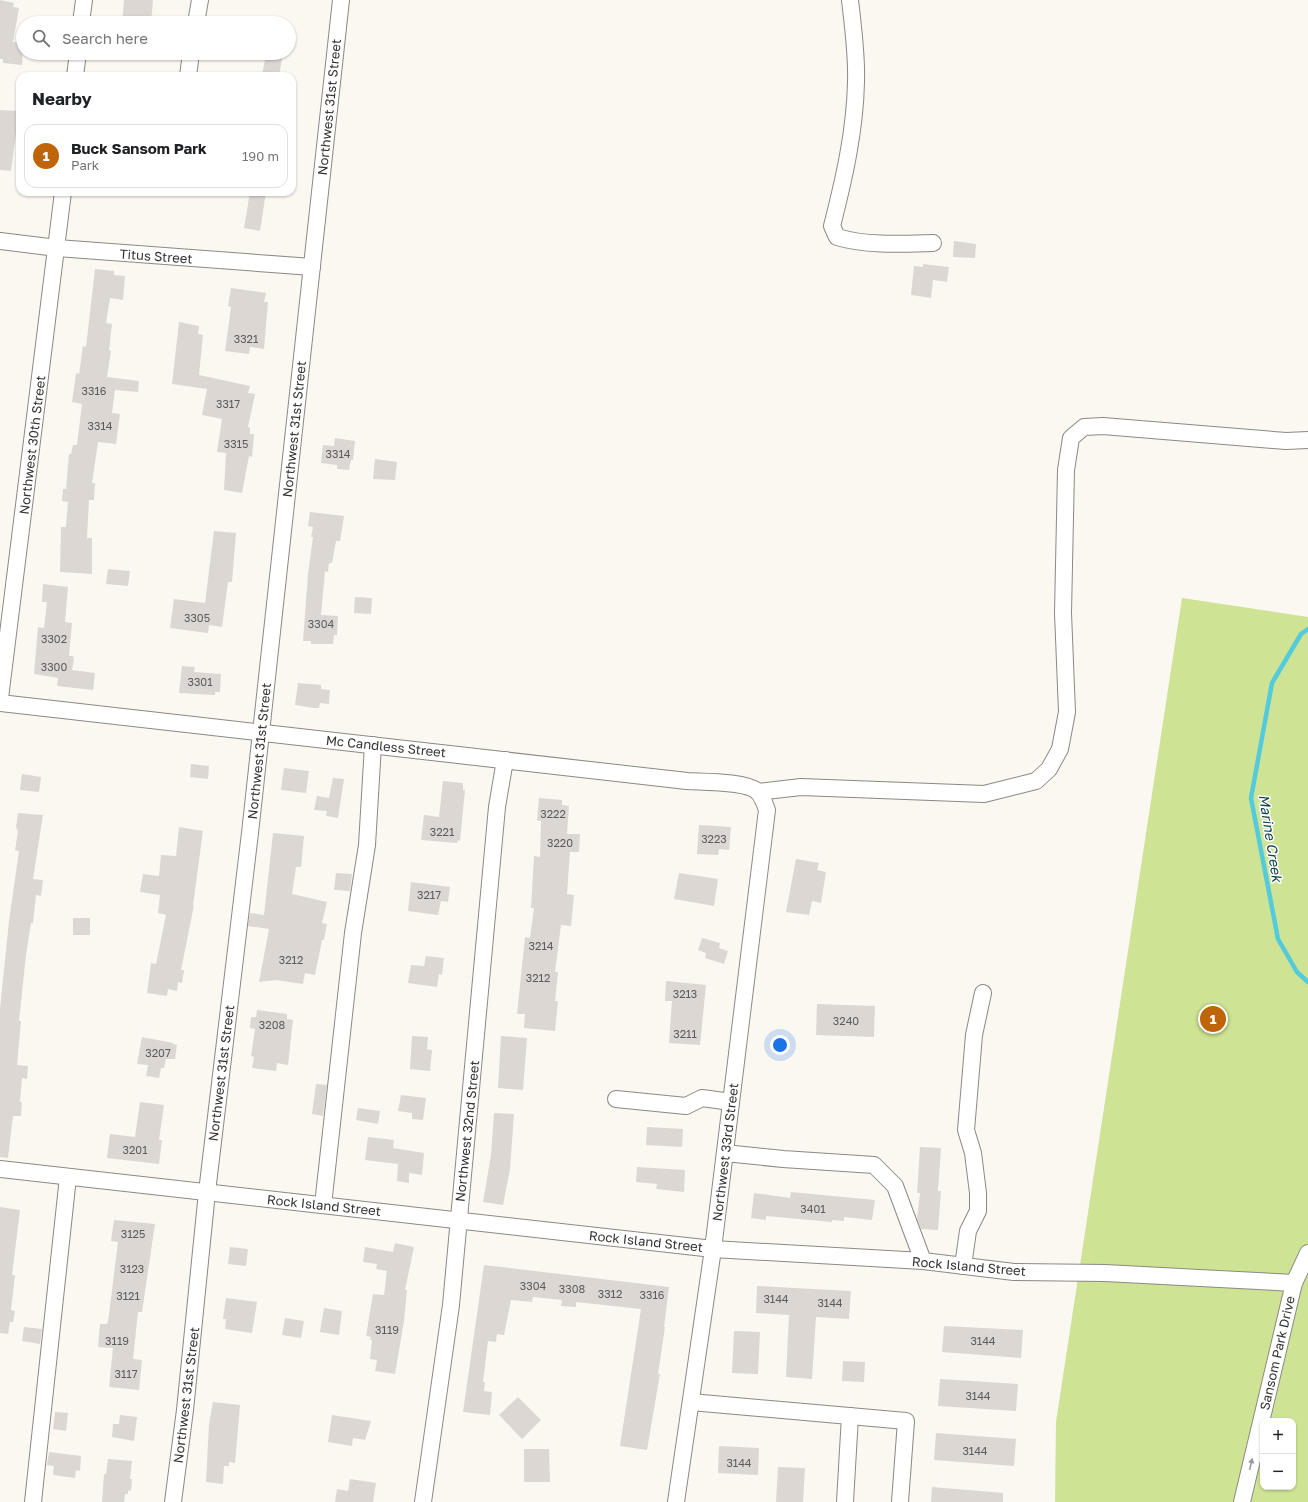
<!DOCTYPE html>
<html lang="en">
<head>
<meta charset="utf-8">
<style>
	body { margin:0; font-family:"Golos Text",sans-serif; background:#f6f6f6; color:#202124 }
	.controls { position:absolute; right:12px; bottom:12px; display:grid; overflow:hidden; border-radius:8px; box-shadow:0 1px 3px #0004 }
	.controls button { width:36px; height:36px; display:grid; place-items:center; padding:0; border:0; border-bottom:1px solid #e0e0e0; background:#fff; color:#202124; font:20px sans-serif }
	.you { position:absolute; left:780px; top:1045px; width:14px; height:14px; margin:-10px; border:3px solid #fff; border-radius:50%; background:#1a73e8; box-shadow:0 0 0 6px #1a73e833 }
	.badge { display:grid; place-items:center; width:26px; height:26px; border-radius:50%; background:#be6409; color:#fff; font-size:13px; font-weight:700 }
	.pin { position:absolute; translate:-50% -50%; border:2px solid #fff; box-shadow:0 1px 4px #0006 }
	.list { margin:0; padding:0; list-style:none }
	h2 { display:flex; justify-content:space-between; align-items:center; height:52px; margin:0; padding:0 16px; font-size:17px }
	h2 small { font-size:13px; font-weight:400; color:#757577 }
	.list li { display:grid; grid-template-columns:26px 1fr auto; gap:12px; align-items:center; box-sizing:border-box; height:64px; margin:0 8px 8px; padding:0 8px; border:1px solid #e0e0e0; border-radius:12px }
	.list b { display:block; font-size:15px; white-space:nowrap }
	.list p { margin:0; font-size:13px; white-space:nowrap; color:#757577 }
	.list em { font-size:13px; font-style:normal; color:#757577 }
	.icon { flex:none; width:22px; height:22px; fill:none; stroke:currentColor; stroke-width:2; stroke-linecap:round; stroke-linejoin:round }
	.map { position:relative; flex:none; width:1308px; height:1502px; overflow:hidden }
	.search { position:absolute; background:#fff; box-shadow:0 1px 3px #0004; left:16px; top:16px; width:280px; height:44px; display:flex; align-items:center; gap:10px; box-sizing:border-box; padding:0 14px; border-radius:22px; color:#757577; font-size:15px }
	.panel { position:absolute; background:#fff; box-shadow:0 1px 3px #0004; left:16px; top:72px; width:280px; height:124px; border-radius:12px }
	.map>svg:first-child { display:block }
	.green { fill:#cee393; fill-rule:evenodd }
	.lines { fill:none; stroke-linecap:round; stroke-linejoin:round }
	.stream { stroke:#53cbda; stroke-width:4.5 }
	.building { fill:#ddd7d3 }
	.minor-casing { stroke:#8c8984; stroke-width:18 }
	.minor { stroke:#fff; stroke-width:16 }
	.oneway { fill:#9a9998 }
	.labels { text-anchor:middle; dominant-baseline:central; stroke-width:3; stroke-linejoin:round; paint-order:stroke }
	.number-label { font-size:11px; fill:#5e5c5a }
	.street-label { font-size:13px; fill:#343331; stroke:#fff }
	.water-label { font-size:14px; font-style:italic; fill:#0d444a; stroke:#fff }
</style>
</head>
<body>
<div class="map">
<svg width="1308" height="1502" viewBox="0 0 1308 1502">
	<rect width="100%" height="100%" fill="#fbf7f1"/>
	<!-- green -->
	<path class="green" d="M1182,598L1308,617V1502H1055L1056,1422ZM1263,1421H1293V1487H1263Z"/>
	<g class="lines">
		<!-- stream -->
		<polyline class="stream" points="1308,629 1301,634 1272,683 1251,798 1278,939 1297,972 1308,982"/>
	</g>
	<!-- building -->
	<g class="building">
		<polygon points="0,0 14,3 13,7 19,8 13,42 23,43 22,65 3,63 3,59 0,59"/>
		<polygon points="124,0 153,0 151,23 122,23"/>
		<polygon points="266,53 283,53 279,76 262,76"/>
		<polygon points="0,110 17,111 17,121 20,121 20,133 16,133 11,171 0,170"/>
		<polygon points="250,192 266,192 260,231 244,228"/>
		<polygon points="954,241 976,244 975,258 953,257"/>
		<polygon points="923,264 949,267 947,282 933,280 931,298 911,295 914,266 923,267"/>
		<polygon points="95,269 114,271 114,275 125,276 123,300 110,298 106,323 112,324 109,350 111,351 107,377 139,381 138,392 115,390 112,413 120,414 116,444 98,442 92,483 95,483 94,500 89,500 87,538 92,538 92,574 60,572 61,527 66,527 68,502 62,501 63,489 66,489 69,454 71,454 73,445 77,445 82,404 72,402 76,373 79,374 83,346 86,347"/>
		<polygon points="231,288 266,293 264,302 268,302 264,349 250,347 249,354 225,351 231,307 228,306"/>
		<polygon points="179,322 199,326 198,334 203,335 199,375 250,386 248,393 255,394 248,427 250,427 250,434 254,434 252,457 249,456 242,493 224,490 226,453 217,452 222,419 202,415 207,389 172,384"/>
		<polygon points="335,438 355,441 353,460 351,460 349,470 337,469 337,465 321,463 323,445 334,446"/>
		<polygon points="375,459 397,462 395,480 373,479"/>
		<polygon points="310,512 344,516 340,541 336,541 332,563 329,563 328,572 325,571 321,615 338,616 337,635 334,635 333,644 311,644 311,641 303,641 308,574 313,537 311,537 313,527 308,526"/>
		<polygon points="214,531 236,533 232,582 228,582 222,627 209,625 208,633 170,628 174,599 205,603"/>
		<polygon points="108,569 130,571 128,586 106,584"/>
		<polygon points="43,584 68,587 65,622 72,623 69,656 73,656 74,659 72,670 95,673 93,690 57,686 58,678 34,674 38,627 44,628 47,602 42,602"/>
		<polygon points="355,597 372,598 371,614 354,613"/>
		<polygon points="182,666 195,667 194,672 221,674 220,692 215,692 215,695 179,693"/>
		<polygon points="298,683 321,685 321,689 330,690 329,704 320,703 319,708 314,708 295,705"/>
		<polygon points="191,764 209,766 208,779 190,777"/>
		<polygon points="284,768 309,771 306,793 281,790"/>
		<polygon points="22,774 41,777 39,792 20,790"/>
		<polygon points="333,778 344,779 338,818 326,816 327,811 314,810 317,796 329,798"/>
		<polygon points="443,781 463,783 463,790 465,790 460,841 458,840 457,843 421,840 424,815 439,817"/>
		<polygon points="539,798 562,800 562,805 569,806 567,834 580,834 579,852 570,852 567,894 574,895 571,926 561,925 555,972 558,972 555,1001 558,1001 555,1031 524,1028 525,1014 517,1014 525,937 530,938 534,908 531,908 534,856 540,857 541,821 537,820"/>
		<polygon points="18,813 43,815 33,879 43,880 41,896 36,895 33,923 31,923 26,955 19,1021 21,1021 17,1065 28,1066 27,1079 22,1078 20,1102 22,1102 21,1116 13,1116 8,1158 0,1157 0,1009 9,921 19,851 15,850 18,832 16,827"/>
		<polygon points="699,825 731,827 729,850 719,849 718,855 697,854"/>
		<polygon points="179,827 203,831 193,905 194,905 181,970 184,970 182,983 178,982 177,991 168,989 167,996 147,993 151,963 156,964 166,915 158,913 160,895 140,892 143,874 159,876 161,855 176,856"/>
		<polygon points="273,833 304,836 301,867 296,867 292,894 327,902 322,923 327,924 324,940 322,940 315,975 305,973 303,984 276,980 259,982 269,929 248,926 250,913 264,915"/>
		<polygon points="796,859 819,863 817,870 826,872 821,903 812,901 809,915 786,912"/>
		<polygon points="336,873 352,874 350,891 334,890"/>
		<polygon points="679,873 718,879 714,906 674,899"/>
		<polygon points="411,882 450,887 448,902 441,901 438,915 408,911"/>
		<rect x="73" y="918" width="17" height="17"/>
		<polygon points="702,938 720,943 719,948 728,951 724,964 705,958 706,953 698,950"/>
		<polygon points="426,956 444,958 442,975 439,974 437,987 408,983 411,965 424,966"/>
		<polygon points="666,981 706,985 700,1045 669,1043 672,1001 665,1001"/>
		<polygon points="817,1004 875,1006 874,1037 816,1035"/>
		<polygon points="257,1010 287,1014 287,1019 293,1020 288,1065 277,1063 276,1071 252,1068 254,1057 251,1056 255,1029 250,1028 251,1017 256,1017"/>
		<polygon points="412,1036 428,1037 427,1049 432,1050 430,1071 410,1069"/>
		<polygon points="501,1036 527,1038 523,1090 498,1088"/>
		<polygon points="142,1037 173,1043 173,1044 177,1045 175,1059 166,1059 164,1068 161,1068 159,1078 146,1076 148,1065 137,1064"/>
		<polygon points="316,1084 327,1085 323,1116 312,1114"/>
		<polygon points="401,1095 426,1098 423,1120 412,1119 412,1113 398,1111"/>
		<polygon points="140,1102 164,1105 159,1140 162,1140 159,1164 107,1158 110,1134 135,1137"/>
		<polygon points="358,1108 380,1111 378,1124 356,1120"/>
		<polygon points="494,1113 514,1114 510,1169 503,1205 483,1202 491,1155"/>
		<polygon points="647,1127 683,1129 682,1147 646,1145"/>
		<polygon points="368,1137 394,1140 393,1148 424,1153 422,1175 409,1173 409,1183 397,1181 398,1164 365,1160"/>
		<polygon points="920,1147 941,1148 938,1191 941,1191 938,1230 921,1229 917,1219 920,1193 917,1193"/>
		<polygon points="637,1167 685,1170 684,1192 656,1189 657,1184 636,1182"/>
		<polygon points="791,1192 875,1200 872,1220 844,1217 844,1221 832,1220 832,1222 766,1216 766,1220 751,1218 754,1193 790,1198"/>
		<polygon points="0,1207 20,1210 12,1275 15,1275 11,1310 15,1311 13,1322 10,1322 8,1334 0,1333"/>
		<polygon points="114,1220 155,1224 142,1312 138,1312 133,1359 142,1360 139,1390 109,1387 113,1348 98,1347 100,1324 106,1324 108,1322 118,1242 111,1241"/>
		<polygon points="395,1243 414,1247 405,1290 407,1290 404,1321 395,1374 375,1371 377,1360 370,1359 372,1340 370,1340 371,1337 366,1336 373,1294 384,1295 387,1271 376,1269 377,1264 363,1262 365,1247 393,1252"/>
		<polygon points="230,1247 248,1249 246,1266 228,1264"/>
		<polygon points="484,1265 669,1287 664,1327 665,1327 658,1374 660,1374 647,1450 620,1446 641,1309 576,1302 576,1307 561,1306 562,1300 533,1297 532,1302 511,1300 504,1335 497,1334 496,1342 488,1341 483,1382 485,1382 484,1391 492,1392 490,1415 463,1412"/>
		<polygon points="757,1286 851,1291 849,1319 816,1317 812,1379 786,1377 789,1315 756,1313"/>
		<polygon points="226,1298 257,1302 252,1333 225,1329 226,1319 223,1319"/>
		<polygon points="324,1308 342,1311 339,1335 320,1332"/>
		<polygon points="285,1318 304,1321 301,1338 282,1335"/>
		<polygon points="944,1326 1023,1330 1021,1358 942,1352"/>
		<polygon points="24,1327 42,1329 40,1344 22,1341"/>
		<polygon points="734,1331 760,1332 758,1374 732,1373"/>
		<polygon points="843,1361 865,1362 864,1382 842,1381"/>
		<polygon points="940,1379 1018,1384 1016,1411 938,1406"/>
		<polygon points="518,1397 541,1420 522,1439 499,1415"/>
		<polygon points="213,1402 240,1405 235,1463 229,1462 229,1466 224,1466 223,1484 206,1482 209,1424"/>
		<polygon points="55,1412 68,1413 66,1431 53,1429"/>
		<polygon points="120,1415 137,1417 134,1441 112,1437 113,1424 119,1424"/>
		<polygon points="332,1415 371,1421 365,1440 353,1438 352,1446 328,1442"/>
		<polygon points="936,1433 1016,1439 1014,1466 934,1460"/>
		<polygon points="719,1446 759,1448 758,1475 718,1473"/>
		<polygon points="524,1449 549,1449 550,1482 524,1482"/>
		<polygon points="49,1452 81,1456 80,1471 76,1470 75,1478 53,1475 54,1466 47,1465"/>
		<polygon points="108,1459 132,1461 130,1479 132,1479 131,1491 128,1490 128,1494 125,1494 124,1502 102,1502 104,1474 106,1474"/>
		<polygon points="778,1467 805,1468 803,1502 776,1502"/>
		<polygon points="350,1479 376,1483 373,1502 335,1502 337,1489 348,1491"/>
		<polygon points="932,1487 1003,1493 1003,1502 931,1502"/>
	</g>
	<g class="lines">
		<!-- minor casing -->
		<g class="minor-casing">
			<g id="minor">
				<path d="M850,0C853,27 857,55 856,82C855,131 844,179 832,226L837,237C867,246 901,244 933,243"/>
				<polyline points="81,23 84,0"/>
				<polyline points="196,23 200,0"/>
				<polyline points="75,76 78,53"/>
				<polyline points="188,76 191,53"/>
				<polyline points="0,241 57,248 312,267"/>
				<polyline points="0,698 63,192"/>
				<path d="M0,703L687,781C703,782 745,781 757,791C762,796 765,804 767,810L713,1249L676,1502"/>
				<polyline points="758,792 801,787 984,794 1036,781 1049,769 1060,749 1067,712 1063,613 1066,470 1071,438 1084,427 1103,426 1286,441 1308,440"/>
				<polyline points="616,1099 686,1106 702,1098 731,1102"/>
				<polyline points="725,1153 783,1159 874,1165 895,1186 923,1261"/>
				<polyline points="0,1169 713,1249 923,1261 1014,1272 1105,1273 1294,1283"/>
				<polyline points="323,1205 353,933 367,845 373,745"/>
				<polyline points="963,1266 968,1231 978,1211 978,1193 973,1153 966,1130 974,1035 983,993"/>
				<polyline points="691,1402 906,1421 900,1502"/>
				<polyline points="33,1502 68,1177"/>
				<polyline points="173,1502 185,1410 207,1192 250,833 341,0"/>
				<polyline points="423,1502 451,1305 497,807 505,760"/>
				<polyline points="845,1502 850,1416"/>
				<polyline points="1242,1502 1294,1283 1308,1253"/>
			</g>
		</g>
		<!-- minor -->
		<use href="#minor" class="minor"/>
	</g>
	<!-- one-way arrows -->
	<defs><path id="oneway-solid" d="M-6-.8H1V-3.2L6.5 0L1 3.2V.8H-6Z"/></defs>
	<use class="oneway" href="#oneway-solid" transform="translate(1251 1464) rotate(-77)"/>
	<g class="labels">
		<!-- number labels -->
		<g class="number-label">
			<text x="246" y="338">3321</text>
			<text x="94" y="390">3316</text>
			<text x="228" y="403">3317</text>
			<text x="100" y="425">3314</text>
			<text x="236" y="443">3315</text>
			<text x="338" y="453">3314</text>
			<text x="197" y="617">3305</text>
			<text x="321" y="623">3304</text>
			<text x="54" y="638">3302</text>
			<text x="54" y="666">3300</text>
			<text x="200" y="681">3301</text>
			<text x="553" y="813">3222</text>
			<text x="442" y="831">3221</text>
			<text x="714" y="838">3223</text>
			<text x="560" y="842">3220</text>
			<text x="429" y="894">3217</text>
			<text x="541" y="945">3214</text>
			<text x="291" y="959">3212</text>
			<text x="538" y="977">3212</text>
			<text x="685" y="993">3213</text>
			<text x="846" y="1020">3240</text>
			<text x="272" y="1024">3208</text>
			<text x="685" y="1033">3211</text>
			<text x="158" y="1052">3207</text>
			<text x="135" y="1149">3201</text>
			<text x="813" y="1208">3401</text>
			<text x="133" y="1233">3125</text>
			<text x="132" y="1268">3123</text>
			<text x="533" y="1285">3304</text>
			<text x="572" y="1288">3308</text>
			<text x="610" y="1293">3312</text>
			<text x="652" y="1294">3316</text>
			<text x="128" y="1295">3121</text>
			<text x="776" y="1298">3144</text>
			<text x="830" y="1302">3144</text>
			<text x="387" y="1329">3119</text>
			<text x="117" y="1340">3119</text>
			<text x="983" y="1340">3144</text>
			<text x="126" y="1373">3117</text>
			<text x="978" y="1395">3144</text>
			<text x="975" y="1450">3144</text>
			<text x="739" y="1462">3144</text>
		</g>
		<!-- street labels -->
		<g class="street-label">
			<text transform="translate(329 107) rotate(-84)">Northwest 31st Street</text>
			<text transform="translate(156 256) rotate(4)">Titus Street</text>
			<text transform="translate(294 429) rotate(-84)">Northwest 31st Street</text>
			<text transform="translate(32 445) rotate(-83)">Northwest 30th Street</text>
			<text transform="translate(386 746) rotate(6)">Mc Candless Street</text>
			<text transform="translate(259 751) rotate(-84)">Northwest 31st Street</text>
			<text transform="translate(221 1073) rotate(-83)">Northwest 31st Street</text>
			<text transform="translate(467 1131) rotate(-84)">Northwest 32nd Street</text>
			<text transform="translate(725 1152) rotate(-83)">Northwest 33rd Street</text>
			<text transform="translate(324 1205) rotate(6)">Rock Island Street</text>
			<text transform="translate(646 1241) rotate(6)">Rock Island Street</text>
			<text transform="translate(969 1266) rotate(5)">Rock Island Street</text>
			<text transform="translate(1277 1353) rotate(-77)">Sansom Park Drive</text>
			<text transform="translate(186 1395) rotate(-83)">Northwest 31st Street</text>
		</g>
		<!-- water labels -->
		<g class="water-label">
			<text transform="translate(1271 838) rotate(81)">Marine Creek</text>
		</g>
	</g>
</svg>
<div class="controls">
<button>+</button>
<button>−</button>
</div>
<div class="you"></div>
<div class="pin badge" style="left:1213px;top:1019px">1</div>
<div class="search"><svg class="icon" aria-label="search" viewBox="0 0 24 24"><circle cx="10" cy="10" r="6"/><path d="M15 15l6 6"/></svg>Search here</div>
<section class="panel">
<h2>Nearby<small></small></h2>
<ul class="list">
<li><span class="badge">1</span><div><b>Buck Sansom Park</b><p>Park</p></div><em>190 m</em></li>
</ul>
</section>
</div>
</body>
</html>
